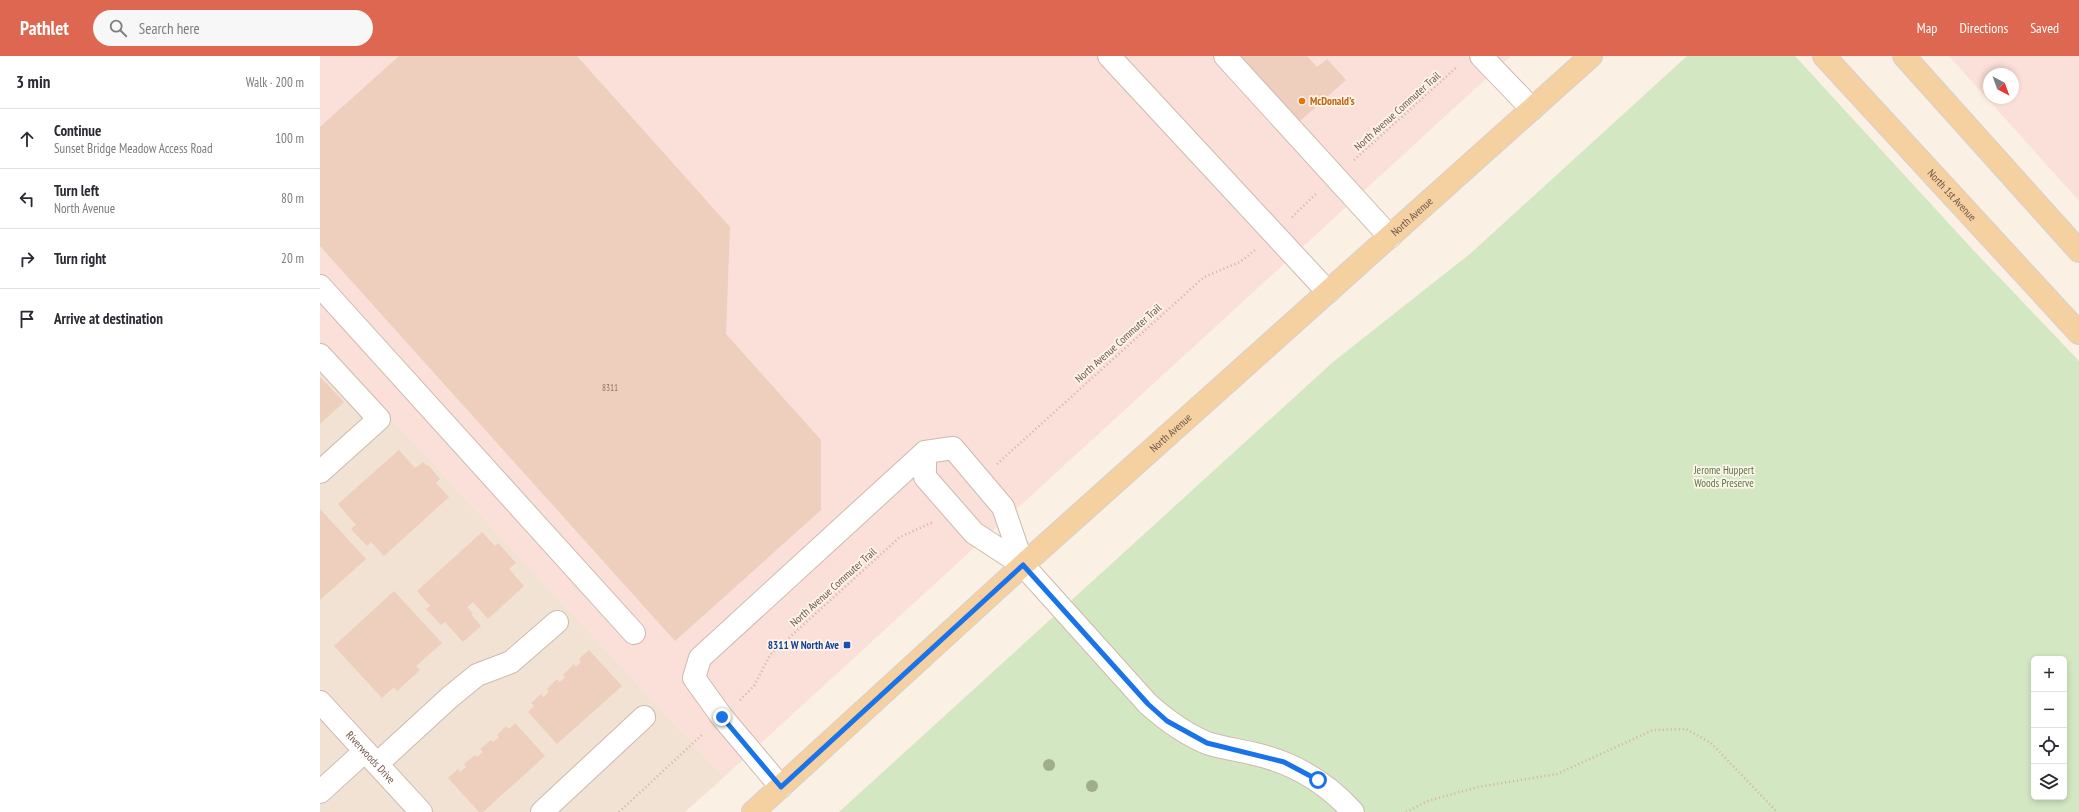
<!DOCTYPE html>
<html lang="en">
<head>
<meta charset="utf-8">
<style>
	body { margin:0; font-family:"PT Sans Narrow",sans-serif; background:#f7f7f7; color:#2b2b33 }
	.controls { position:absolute; right:12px; bottom:12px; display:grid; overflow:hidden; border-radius:6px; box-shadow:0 2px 6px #0003 }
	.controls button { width:36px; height:36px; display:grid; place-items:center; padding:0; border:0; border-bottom:1px solid #e1e1e2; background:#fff; color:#2b2b33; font:20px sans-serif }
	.compass { position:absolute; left:1663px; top:12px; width:36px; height:36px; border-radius:50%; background:#fff; box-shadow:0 2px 6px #0003; rotate:139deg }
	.stop { position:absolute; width:12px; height:12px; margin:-9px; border:3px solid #1a73e8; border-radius:50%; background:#fff }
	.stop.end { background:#1a73e8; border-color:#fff; box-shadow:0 1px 4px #0008 }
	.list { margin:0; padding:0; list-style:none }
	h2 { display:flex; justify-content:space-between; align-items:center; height:52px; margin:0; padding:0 16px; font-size:17px }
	h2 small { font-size:13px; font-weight:400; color:#7c7c81 }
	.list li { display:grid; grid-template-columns:26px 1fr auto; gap:12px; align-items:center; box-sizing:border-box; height:60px; padding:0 16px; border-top:1px solid #e1e1e2 }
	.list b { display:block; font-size:15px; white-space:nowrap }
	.list p { margin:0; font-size:13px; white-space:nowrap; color:#7c7c81 }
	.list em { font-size:13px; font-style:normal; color:#7c7c81 }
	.icon { flex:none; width:22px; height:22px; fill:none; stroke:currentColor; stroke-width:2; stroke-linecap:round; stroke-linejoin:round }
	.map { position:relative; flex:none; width:1759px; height:756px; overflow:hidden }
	header { display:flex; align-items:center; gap:24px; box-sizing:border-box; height:56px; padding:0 20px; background:#dd6750; color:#fff }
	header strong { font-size:19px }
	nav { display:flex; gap:22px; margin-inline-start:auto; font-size:14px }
	.search { width:280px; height:36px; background:#f7f7f7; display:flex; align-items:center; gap:10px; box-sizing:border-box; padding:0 14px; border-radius:22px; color:#7c7c81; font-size:15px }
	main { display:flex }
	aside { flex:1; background:#fff }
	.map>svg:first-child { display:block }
	.residential { fill:#f2e2d3 }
	.commercial { fill:#fae0d8; fill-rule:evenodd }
	.green { fill:#d4e7c3; fill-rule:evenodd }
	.building { fill:#eecebd }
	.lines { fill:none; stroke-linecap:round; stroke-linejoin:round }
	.minor-casing { stroke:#cdbaae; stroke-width:24 }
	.major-casing { stroke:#d7d0cd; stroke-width:24 }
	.path { stroke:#d3b1a1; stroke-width:2.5; stroke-dasharray:1 3; stroke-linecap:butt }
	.minor { stroke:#fff; stroke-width:22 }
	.major { stroke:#f5d0a0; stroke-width:22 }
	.tree { fill:#a0ad8c }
	.route { stroke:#1a73e8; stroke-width:5 }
	.food-dot { fill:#e8710a; stroke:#fef5ea; stroke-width:1.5 }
	.transit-dot { fill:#1a4fb4; stroke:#fef5ea; stroke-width:1.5 }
	.labels { text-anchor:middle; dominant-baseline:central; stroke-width:3.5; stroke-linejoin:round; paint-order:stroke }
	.number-label { font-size:9px; fill:#907468 }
	.food-label { font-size:11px; font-weight:bold; fill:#c56008; stroke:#fef5ea; text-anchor:start }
	.street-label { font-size:11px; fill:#71564b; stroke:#fef5ea }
	.park-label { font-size:11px; fill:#567644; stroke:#fef5ea }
	.transit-label { font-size:11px; font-weight:bold; fill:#164399; stroke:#fef5ea; text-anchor:end }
</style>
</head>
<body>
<header>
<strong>Pathlet</strong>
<div class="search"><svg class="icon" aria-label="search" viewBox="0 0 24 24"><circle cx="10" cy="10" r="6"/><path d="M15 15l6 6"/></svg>Search here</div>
<nav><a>Map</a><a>Directions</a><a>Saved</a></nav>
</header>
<main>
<aside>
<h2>3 min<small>Walk · 200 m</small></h2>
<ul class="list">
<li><svg class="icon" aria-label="ahead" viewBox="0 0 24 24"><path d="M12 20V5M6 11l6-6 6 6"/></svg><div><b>Continue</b><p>Sunset Bridge Meadow Access Road</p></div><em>100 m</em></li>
<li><svg class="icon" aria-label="left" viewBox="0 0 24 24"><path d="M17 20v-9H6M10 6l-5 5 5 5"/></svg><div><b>Turn left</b><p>North Avenue</p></div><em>80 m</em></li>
<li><svg class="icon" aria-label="right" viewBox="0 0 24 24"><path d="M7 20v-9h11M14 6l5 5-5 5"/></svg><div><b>Turn right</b></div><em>20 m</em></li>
<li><svg class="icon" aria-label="arrive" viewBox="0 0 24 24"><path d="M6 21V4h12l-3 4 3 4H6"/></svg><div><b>Arrive at destination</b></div></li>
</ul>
</aside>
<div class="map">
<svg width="1759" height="756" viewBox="0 0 1759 756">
	<rect width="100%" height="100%" fill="#fbf0e4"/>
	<!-- residential -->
	<polygon class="residential" points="0,286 404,721 365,756 0,756"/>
	<!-- commercial -->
	<g class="commercial">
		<polygon points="0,0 1191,0 404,721 0,286"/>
		<path d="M1629,0H1759V145ZM1669,18H1693V42H1669Z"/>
	</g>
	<!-- green -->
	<path class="green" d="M1367,0H1475L1655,196L1759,305V756H519L1013,306L1151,197ZM1714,603H1744V741H1714Z"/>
	<!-- building -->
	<g class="building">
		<polygon points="79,0 257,0 410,171 406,278 501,384 501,454 355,585 0,190 0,71"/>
		<polygon points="921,0 987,0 997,11 1007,3 1026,24 980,65"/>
		<polygon points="0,321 24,346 0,368"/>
		<polygon points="79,394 95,412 103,406 107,410 108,409 120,423 116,427 129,441 64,500 51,486 47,490 31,473 36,469 18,448"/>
		<polygon points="0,453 46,503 0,544"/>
		<polygon points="162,476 175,490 178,487 196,507 189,513 204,530 168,563 153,546 147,551 153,557 151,558 161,570 143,586 125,566 121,569 106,553 110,550 97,535"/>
		<polygon points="74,535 122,587 96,610 100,614 77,635 74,631 62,642 14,590"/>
		<polygon points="269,594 302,630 237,688 208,656 214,650 211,647 221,638 223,641 229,636 227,633 237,623 240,626 245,621 243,619 254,608 256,611 261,606 259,603"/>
		<polygon points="195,667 225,700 163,756 159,756 128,722 138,713 140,716 146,711 144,708 155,699 157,701 163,696 160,693 171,684 173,686 179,681 177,679 186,670 189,673"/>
	</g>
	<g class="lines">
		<!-- minor casing -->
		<g class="minor-casing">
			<g id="minor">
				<polyline points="789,0 1008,236"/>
				<polyline points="905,0 1070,181"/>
				<polyline points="1161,0 1212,53"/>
				<polyline points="0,230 314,577"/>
				<polyline points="0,299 59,363 0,416"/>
				<path d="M605,396V421L654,477L703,509L828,648C846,664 865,678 887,687C902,692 919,694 935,698C974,707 1006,726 1033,756"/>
				<path id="s1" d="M0,646L101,756"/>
				<polyline points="57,708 130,641 157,619 191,606 237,566"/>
				<polyline points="461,731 402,661 374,622 380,602 605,396 633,392 683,451 703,509"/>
				<polyline points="0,736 45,695"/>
				<polyline points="222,756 324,661"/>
			</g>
		</g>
		<!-- major casing -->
		<g class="major-casing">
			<g id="major">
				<path id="s2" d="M1504,0L1759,277"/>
				<polyline points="1584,0 1759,195"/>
				<path id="s3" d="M433,756L703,509L1271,0"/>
			</g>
		</g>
		<!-- path -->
		<g class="path">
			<polyline points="1034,104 1138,10"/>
			<polyline points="972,161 997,137"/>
			<polyline points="677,408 884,221 920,206 935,194"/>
			<polyline points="420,644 434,630 450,599 580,481 613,466"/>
			<polyline points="299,756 384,677"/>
			<polyline points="1086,756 1108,745 1158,731 1237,718 1333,674 1366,673 1391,687 1457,756"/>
		</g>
		<!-- minor -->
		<use href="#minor" class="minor"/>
		<!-- major -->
		<use href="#major" class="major"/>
	</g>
	<!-- trees -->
	<g class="tree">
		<circle cx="729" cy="709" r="6"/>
		<circle cx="772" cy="730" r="6"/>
	</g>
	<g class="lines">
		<!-- route -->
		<polyline class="route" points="402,661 461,731 703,509 828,648 847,665 887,687 964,706 998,724"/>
	</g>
	<!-- markers -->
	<circle class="food-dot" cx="982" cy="45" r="4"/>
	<rect class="transit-dot" x="523" y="585" width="8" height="8" rx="2"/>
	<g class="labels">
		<!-- number labels -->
		<g class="number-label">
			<text x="290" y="331">8311</text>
		</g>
		<!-- food labels -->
		<g class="food-label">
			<text x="990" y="45">McDonald's</text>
		</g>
		<!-- street labels -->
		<g class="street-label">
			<text transform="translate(1077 55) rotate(-42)">North Avenue Commuter Trail</text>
			<text stroke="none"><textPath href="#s2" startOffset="189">North 1st Avenue</textPath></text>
			<text stroke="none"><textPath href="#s3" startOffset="888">North Avenue</textPath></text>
			<text transform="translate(798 287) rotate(-42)">North Avenue Commuter Trail</text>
			<text stroke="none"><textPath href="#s3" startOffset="564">North Avenue</textPath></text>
			<text transform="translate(513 531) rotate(-42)">North Avenue Commuter Trail</text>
			<text stroke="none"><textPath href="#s1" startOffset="75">Riverwoods Drive</textPath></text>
		</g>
		<!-- park labels -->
		<g class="park-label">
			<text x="1404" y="414">Jerome Huppert<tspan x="1404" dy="13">Woods Preserve</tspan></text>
		</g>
		<!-- transit labels -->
		<g class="transit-label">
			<text x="519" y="589">8311 W North Ave</text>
		</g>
	</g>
</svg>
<div class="controls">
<button>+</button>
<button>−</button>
<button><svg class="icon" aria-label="locate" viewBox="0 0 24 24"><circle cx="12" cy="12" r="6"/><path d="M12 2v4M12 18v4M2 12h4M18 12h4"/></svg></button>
<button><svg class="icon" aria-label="layers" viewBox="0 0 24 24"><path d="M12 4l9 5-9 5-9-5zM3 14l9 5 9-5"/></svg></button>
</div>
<svg class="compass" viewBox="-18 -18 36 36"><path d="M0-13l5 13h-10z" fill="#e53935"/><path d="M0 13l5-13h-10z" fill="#7c7c81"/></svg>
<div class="stop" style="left:998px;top:724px"></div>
<div class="stop end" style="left:402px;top:661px"></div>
</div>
</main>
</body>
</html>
